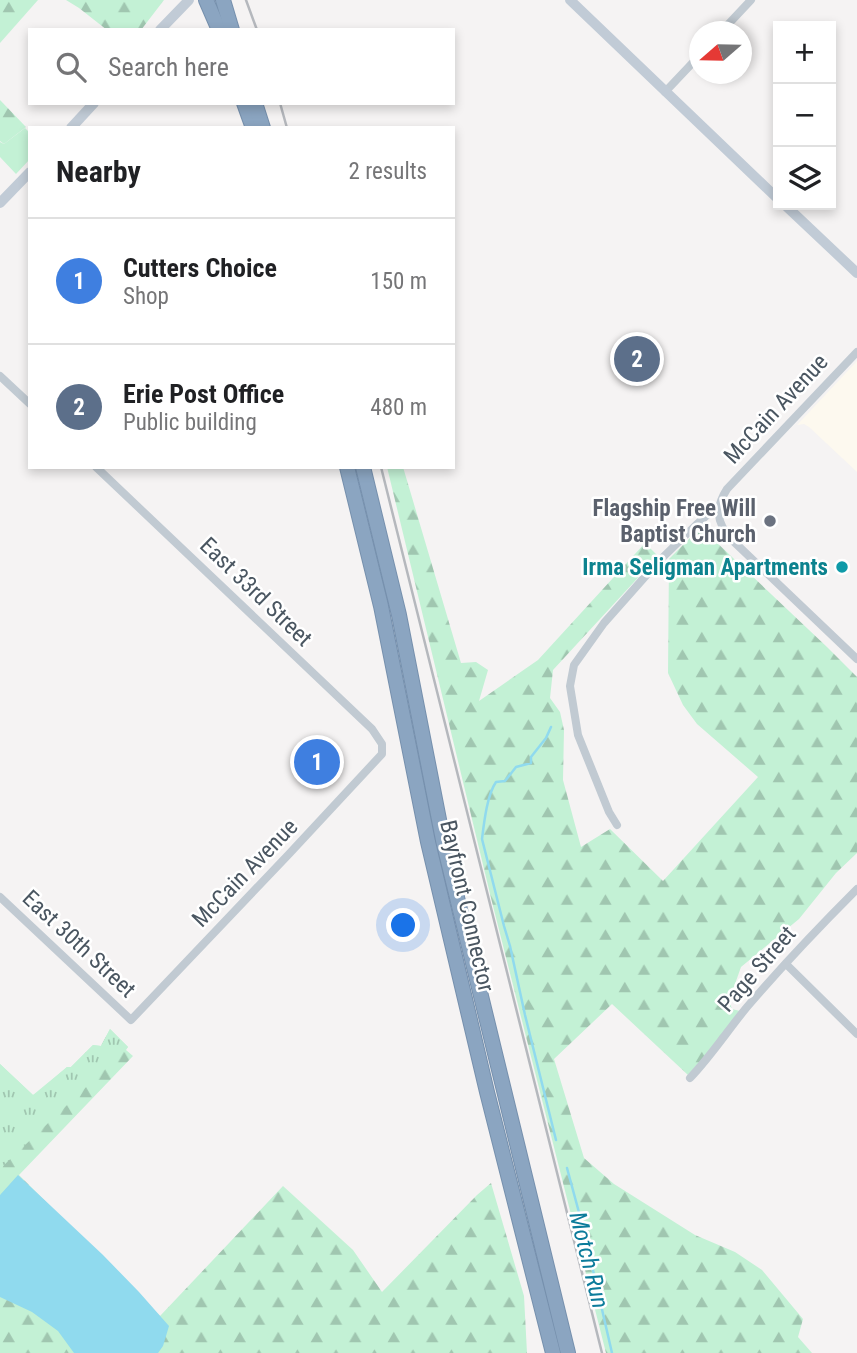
<!DOCTYPE html>
<html lang="en">
<head>
<meta charset="utf-8">
<style>
	body { margin:0; font-family:"Roboto Condensed",sans-serif; background:#f2f2f2; color:#202124 }
	.controls { position:absolute; right:21px; top:21px; display:grid; overflow:hidden; border-radius:0px; box-shadow:0 4px 10px #0003 }
	.controls button { width:63px; height:63px; display:grid; place-items:center; padding:0; border:0; border-bottom:2px solid #e0e0e0; background:#fff; color:#202124; font:35px sans-serif }
	.compass { position:absolute; left:689px; top:21px; width:63px; height:63px; border-radius:50%; background:#fff; box-shadow:0 4px 10px #0003; rotate:250deg }
	.you { position:absolute; left:404px; top:926px; width:24px; height:24px; margin:-18px; border:5px solid #fff; border-radius:50%; background:#1a73e8; box-shadow:0 0 0 10px #1a73e833 }
	.badge { display:grid; place-items:center; width:46px; height:46px; border-radius:50%; background:#d93025; color:#fff; font-size:23px; font-weight:700 }
	.pin { position:absolute; translate:-50% -50%; border:4px solid #fff; box-shadow:0 2px 7px #0006 }
	.list { margin:0; padding:0; list-style:none }
	h2 { display:flex; justify-content:space-between; align-items:center; height:91px; margin:0; padding:0 28px; font-size:30px }
	h2 small { font-size:23px; font-weight:400; color:#757577 }
	.list li { display:grid; grid-template-columns:46px 1fr auto; gap:21px; align-items:center; box-sizing:border-box; height:126px; padding:0 28px; border-top:2px solid #e0e0e0 }
	.list b { display:block; font-size:26px; white-space:nowrap }
	.list p { margin:0; font-size:23px; white-space:nowrap; color:#757577 }
	.list em { font-size:23px; font-style:normal; color:#757577 }
	.icon { flex:none; width:38px; height:38px; fill:none; stroke:currentColor; stroke-width:2; stroke-linecap:round; stroke-linejoin:round }
	.map { position:relative; flex:none; width:857px; height:1353px; overflow:hidden }
	.search { position:absolute; background:#fff; box-shadow:0 4px 10px #0003; left:28px; top:28px; width:427px; height:77px; display:flex; align-items:center; gap:18px; box-sizing:border-box; padding:0 24px; border-radius:0px; color:#757577; font-size:26px }
	.panel { position:absolute; background:#fff; box-shadow:0 4px 10px #0003; left:28px; top:126px; width:427px; height:343px; border-radius:0px }
	.map>svg:first-child { display:block }
	.commercial { fill:#fdf9ef }
	.green { fill:#c3f1d5 }
	.forest { fill:url(#forest-firs) }
	.park { fill:url(#park-tufts) }
	.water { fill:#90daee }
	.lines { fill:none; stroke-linecap:round; stroke-linejoin:round }
	.stream { stroke:#90daee; stroke-width:2.5 }
	.highway-casing { stroke:#7690ad; stroke-width:16 }
	.street { stroke:#c1cad2; stroke-width:8 }
	.secondary { stroke:#c1cbd6; stroke-width:10 }
	.highway { stroke:#8ba5c1; stroke-width:14 }
	.rail { stroke:#b5b8bd; stroke-width:2.5 }
	.worship-dot { fill:#6b7280; stroke:#fff; stroke-width:2.5 }
	.culture-dot { fill:#0f9aa8; stroke:#fff; stroke-width:2.5 }
	.labels { text-anchor:middle; dominant-baseline:central; stroke-width:5; stroke-linejoin:round; paint-order:stroke }
	.street-label { font-size:23px; fill:#4a5661; stroke:#fff }
	.worship-label { font-size:23px; font-weight:bold; fill:#5b616d; stroke:#fff; text-anchor:end }
	.culture-label { font-size:23px; font-weight:bold; fill:#0d838f; stroke:#fff; text-anchor:end }
	.water-label { font-size:24px; font-style:italic; fill:#0c7c9b; stroke:#fff }
</style>
</head>
<body>
<div class="map">
<svg width="857" height="1353" viewBox="0 0 857 1353">
	<defs>
		<pattern id="forest-firs" width="22" height="20" patternUnits="userSpaceOnUse" patternTransform="scale(1.75)"><rect width="22" height="20" fill="#c3f1d5"/><path d="M5 1l3.5 6h-7zM16 11l3.5 6h-7z" fill="#a0c6b0"/></pattern>
		<pattern id="park-tufts" width="24" height="20" patternUnits="userSpaceOnUse" patternTransform="scale(1.75)"><rect width="24" height="20" fill="#c3f1d5"/><path d="M3 7l-1-3M5 7V3M7 7l1-3M15 17l-1-3M17 17v-4M19 17l1-3" fill="none" stroke="#a0c6b0"/></pattern>
	</defs>
	<rect width="100%" height="100%" fill="#f5f3f3"/>
	<!-- commercial -->
	<polygon class="commercial" points="857,361 857,472 809,427 804,424 797,425"/>
	<!-- green -->
	<polygon class="green" points="25,128 30,133 30,159 16,174 0,157 0,142 4,144"/>
	<!-- forest -->
	<g class="forest">
		<polygon points="0,0 38,0 0,43"/>
		<polygon points="66,0 164,0 141,30 107,30 79,8"/>
		<polygon points="0,100 26,127 4,144 0,141"/>
		<polygon points="387,467 403,467 461,663 476,662 488,670 479,701 538,660 645,543 658,556 553,670 550,698 560,712 564,730 563,780 581,847 610,829 663,881 758,777 697,724 683,705 668,673 669,559 698,530 714,540 827,647 857,677 857,853 836,873 799,919 741,967 729,1001 732,1009 740,1011 715,1045 688,1075 612,1004 554,1059 584,1158 614,1184 695,1235 735,1252 762,1270 803,1319 798,1337 812,1353 606,1353 492,902"/>
		<polygon points="110,1029 128,1047 126,1050 133,1056 19,1175 160,1316 283,1186 353,1250 382,1292 477,1195 491,1183 524,1296 527,1353 0,1353 0,1064 33,1095 37,1093 67,1067 71,1067 93,1045 101,1046"/>
	</g>
	<!-- park -->
	<polygon class="park" points="110,1029 128,1047 3,1166 0,1172 0,1064 33,1095 67,1067 71,1067 93,1045 101,1046"/>
	<!-- water -->
	<polygon class="water" points="18,1175 103,1255 139,1292 169,1326 163,1346 158,1353 74,1353 58,1331 32,1312 0,1297 0,1195"/>
	<g class="lines">
		<!-- stream -->
		<g class="stream">
			<path d="M551,727L546,738L531,757V763L516,767L505,781L496,782C487,795 484,823 482,839L504,926L510,946L525,1015L556,1140"/>
			<polyline points="567,1168 584,1231 612,1353"/>
		</g>
		<!-- highway casing -->
		<g class="highway-casing">
			<g id="highway">
				<polyline points="206,0 219,30"/>
				<polyline points="223,0 232,30"/>
				<polyline points="244,103 253,128"/>
				<polyline points="255,103 263,128"/>
				<polyline points="347,467 381,606 428,842 487,1092 553,1353"/>
				<polyline points="363,467 399,615 443,840 568,1353"/>
			</g>
		</g>
		<!-- street -->
		<g class="street">
			<polyline points="721,32 751,0"/>
			<polyline points="665,92 700,55"/>
			<path d="M857,352L727,489C715,508 716,522 731,539L857,659"/>
			<polyline points="0,376 30,404"/>
			<polyline points="617,825 609,812 578,735 570,686 574,665 604,623 658,562 696,525 706,516 719,509"/>
			<polyline points="0,897 131,1020 289,854 382,754 382,744 372,729 96,467"/>
			<polyline points="786,964 857,1034"/>
			<path d="M690,1078C711,1056 728,1030 747,1007C782,966 819,927 857,889"/>
		</g>
		<!-- secondary -->
		<g class="secondary">
			<polyline points="570,0 778,199"/>
			<polyline points="160,30 189,0"/>
			<polyline points="71,128 94,103"/>
			<polyline points="0,203 30,172"/>
			<polyline points="785,205 857,273"/>
		</g>
		<!-- highway -->
		<use href="#highway" class="highway"/>
		<!-- rail -->
		<g class="rail">
			<polyline points="246,0 257,30"/>
			<polyline points="280,103 287,128"/>
			<polyline points="381,467 602,1353"/>
		</g>
	</g>
	<!-- markers -->
	<circle class="worship-dot" cx="770" cy="521" r="7"/>
	<circle class="culture-dot" cx="842" cy="567" r="7"/>
	<g class="labels">
		<!-- street labels -->
		<g class="street-label">
			<text transform="translate(776 409) rotate(-47)">McCain Avenue</text>
			<text transform="translate(256 592) rotate(44)">East 33rd Street</text>
			<text transform="translate(245 873) rotate(-46)">McCain Avenue</text>
			<text transform="translate(467 906) rotate(77)">Bayfront Connector</text>
			<text transform="translate(79 944) rotate(43)">East 30th Street</text>
			<text transform="translate(757 969) rotate(-49)">Page Street</text>
		</g>
		<!-- worship labels -->
		<g class="worship-label">
			<text x="756" y="508">Flagship Free Will<tspan x="756" dy="26">Baptist Church</tspan></text>
		</g>
		<!-- culture labels -->
		<g class="culture-label">
			<text x="828" y="567">Irma Seligman Apartments</text>
		</g>
		<!-- water labels -->
		<g class="water-label">
			<text transform="translate(589 1260) rotate(76)">Motch Run</text>
		</g>
	</g>
</svg>
<div class="controls">
<button>+</button>
<button>−</button>
<button><svg class="icon" aria-label="layers" viewBox="0 0 24 24"><path d="M12 4l9 5-9 5-9-5zM3 14l9 5 9-5"/></svg></button>
</div>
<svg class="compass" viewBox="-18 -18 36 36"><path d="M0-13l5 13h-10z" fill="#e53935"/><path d="M0 13l5-13h-10z" fill="#757577"/></svg>
<div class="you"></div>
<div class="pin badge" style="left:317px;top:762px;background:#3f7fe0">1</div>
<div class="pin badge" style="left:637px;top:359px;background:#5c6f8a">2</div>
<div class="search"><svg class="icon" aria-label="search" viewBox="0 0 24 24"><circle cx="10" cy="10" r="6"/><path d="M15 15l6 6"/></svg>Search here</div>
<section class="panel">
<h2>Nearby<small>2 results</small></h2>
<ul class="list">
<li><span class="badge" style="background:#3f7fe0">1</span><div><b>Cutters Choice</b><p>Shop</p></div><em>150 m</em></li>
<li><span class="badge" style="background:#5c6f8a">2</span><div><b>Erie Post Office</b><p>Public building</p></div><em>480 m</em></li>
</ul>
</section>
</div>
</body>
</html>
